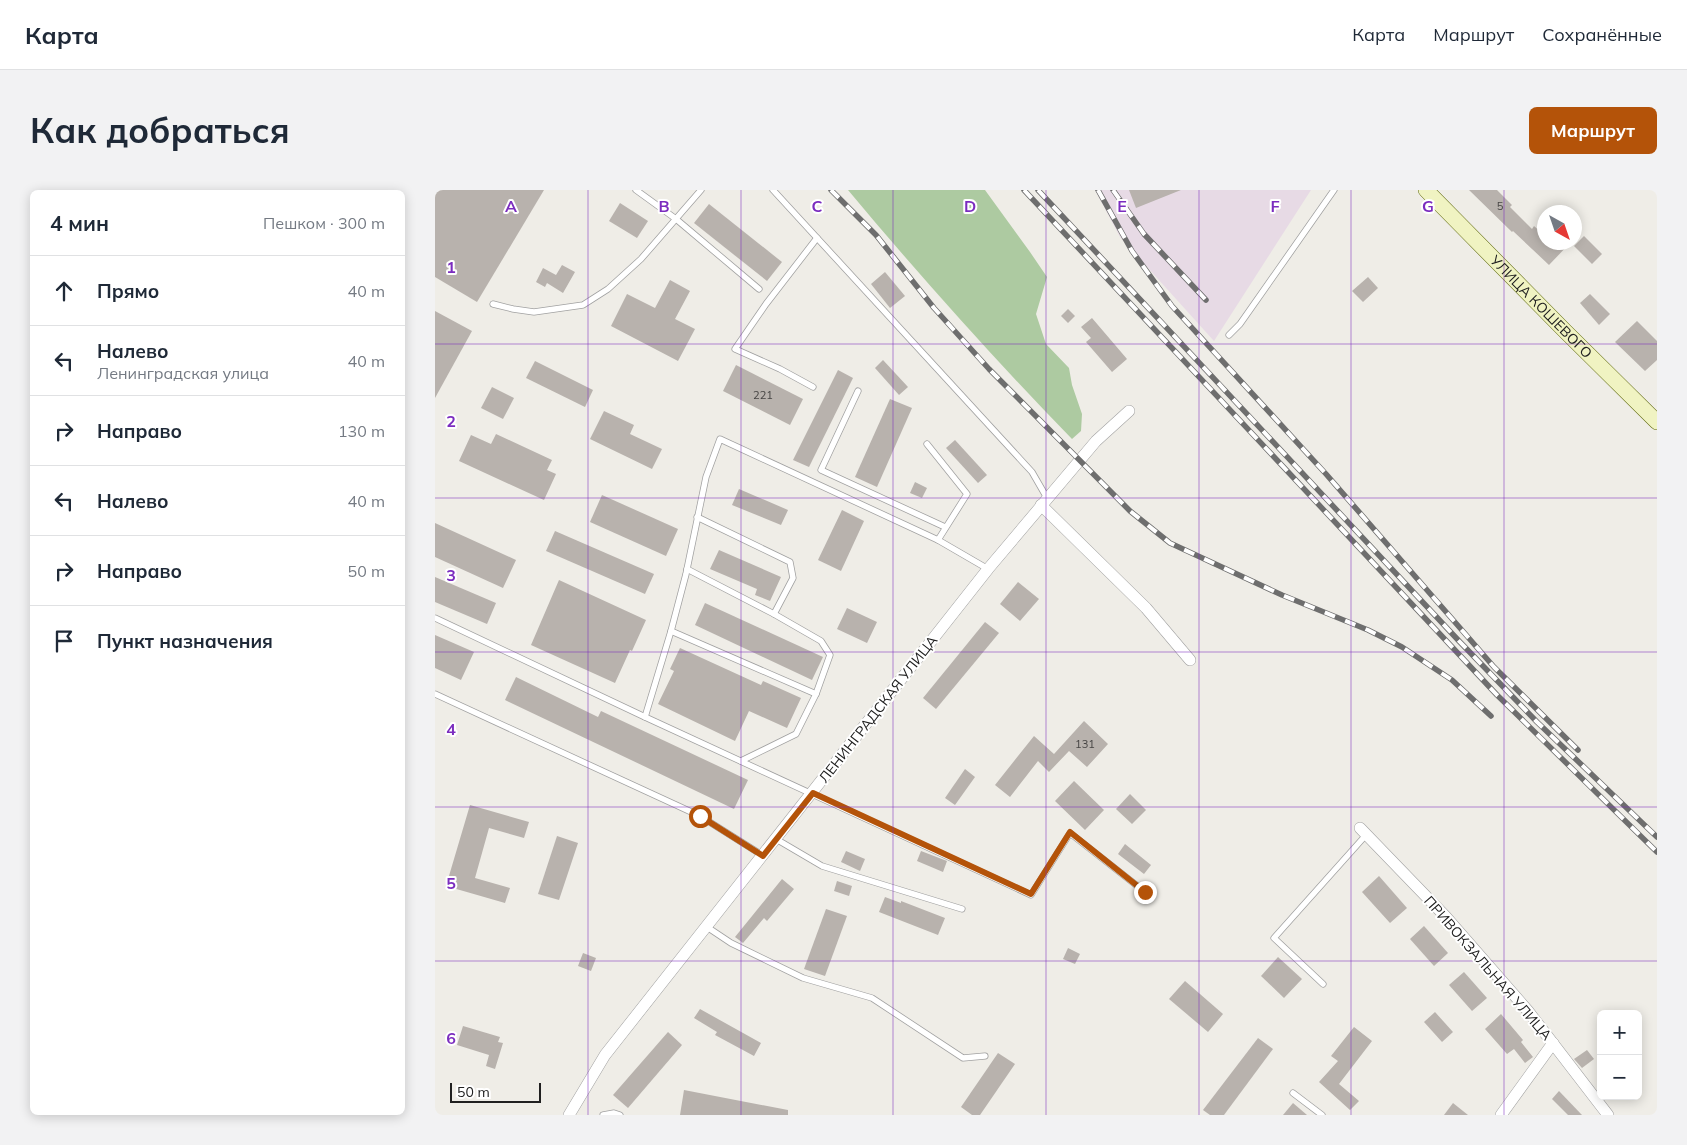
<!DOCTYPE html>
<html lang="ru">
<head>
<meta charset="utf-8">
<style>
	body { margin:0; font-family:Mulish,sans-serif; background:#f2f2f3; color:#1f2937 }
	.controls { position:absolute; right:15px; bottom:15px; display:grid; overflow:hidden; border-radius:8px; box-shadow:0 2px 12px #0003 }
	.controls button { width:45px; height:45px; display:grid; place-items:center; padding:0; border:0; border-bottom:1px solid #e0e1e3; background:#fff; color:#1f2937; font:25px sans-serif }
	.compass { position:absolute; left:1102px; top:15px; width:45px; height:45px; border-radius:50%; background:#fff; box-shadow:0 2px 12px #0003; rotate:140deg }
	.scale { position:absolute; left:15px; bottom:12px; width:91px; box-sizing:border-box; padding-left:5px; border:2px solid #202020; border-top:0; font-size:14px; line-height:18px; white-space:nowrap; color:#202020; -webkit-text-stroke:4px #fff; paint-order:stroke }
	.stop { position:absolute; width:15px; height:15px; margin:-11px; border:4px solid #b45309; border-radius:50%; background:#fff }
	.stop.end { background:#b45309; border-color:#fff; box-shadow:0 1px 5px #0008 }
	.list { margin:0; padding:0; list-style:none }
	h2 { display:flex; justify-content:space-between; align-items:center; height:65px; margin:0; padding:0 20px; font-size:21px }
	h2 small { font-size:16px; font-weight:400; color:#747a83 }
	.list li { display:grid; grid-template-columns:32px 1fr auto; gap:15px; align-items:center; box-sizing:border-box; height:70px; padding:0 20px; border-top:1px solid #e0e1e3 }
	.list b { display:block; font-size:19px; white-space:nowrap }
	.list p { margin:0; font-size:16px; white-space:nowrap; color:#747a83 }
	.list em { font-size:16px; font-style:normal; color:#747a83 }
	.icon { flex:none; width:28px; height:28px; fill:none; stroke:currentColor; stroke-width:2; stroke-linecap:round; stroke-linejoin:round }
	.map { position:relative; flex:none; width:1222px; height:925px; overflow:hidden; border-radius:8px }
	header { display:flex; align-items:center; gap:30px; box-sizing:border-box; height:70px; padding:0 25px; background:#fff; border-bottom:1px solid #e0e1e3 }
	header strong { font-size:24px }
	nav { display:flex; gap:28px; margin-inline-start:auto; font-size:18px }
	.intro { display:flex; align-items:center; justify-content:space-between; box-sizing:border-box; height:120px; padding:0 30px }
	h1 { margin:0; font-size:35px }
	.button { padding:12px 22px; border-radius:8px; background:#b45309; color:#fff; font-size:18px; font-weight:700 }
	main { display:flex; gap:30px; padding:0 30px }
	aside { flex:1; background:#fff; border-radius:8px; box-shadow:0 2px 12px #0003 }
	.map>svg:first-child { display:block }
	.industrial { fill:#e7dae5 }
	.forest { fill:#adcaa1 }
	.building { fill:#b8b2ad }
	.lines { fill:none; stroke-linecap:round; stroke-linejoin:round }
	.lane-casing { stroke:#a1a1a1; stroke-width:7 }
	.street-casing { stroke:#a1a1a1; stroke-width:12 }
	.secondary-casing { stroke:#626c12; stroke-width:16 }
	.lane { stroke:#fff; stroke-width:5.5 }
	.street { stroke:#fff; stroke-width:11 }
	.secondary { stroke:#f0f3c2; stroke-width:15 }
	.rail-casing { stroke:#6e6e6e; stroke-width:5.5 }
	.rail { stroke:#fff; stroke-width:4; stroke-dasharray:11; stroke-linecap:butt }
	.route { stroke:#b45309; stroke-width:6 }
	.grid { fill:none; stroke:#7b2cbf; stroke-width:1; stroke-opacity:0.55 }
	.labels { text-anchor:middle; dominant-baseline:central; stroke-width:4; stroke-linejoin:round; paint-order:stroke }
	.number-label { font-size:11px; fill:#464443 }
	.street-label { font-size:14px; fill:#202020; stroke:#fff }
	.grid-label { font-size:16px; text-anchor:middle; font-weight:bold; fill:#7b2cbf; stroke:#fff; stroke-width:4; stroke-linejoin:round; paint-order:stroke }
</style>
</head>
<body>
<header>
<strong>Карта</strong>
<nav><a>Карта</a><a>Маршрут</a><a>Сохранённые</a></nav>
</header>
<div class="intro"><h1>Как добраться</h1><a class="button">Маршрут</a></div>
<main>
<aside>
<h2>4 мин<small>Пешком · 300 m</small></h2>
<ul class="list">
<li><svg class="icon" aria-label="ahead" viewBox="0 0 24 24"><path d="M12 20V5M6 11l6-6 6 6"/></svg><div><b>Прямо</b></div><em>40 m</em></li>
<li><svg class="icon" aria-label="left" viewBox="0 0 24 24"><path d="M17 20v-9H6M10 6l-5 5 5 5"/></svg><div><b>Налево</b><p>Ленинградская улица</p></div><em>40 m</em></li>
<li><svg class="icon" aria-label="right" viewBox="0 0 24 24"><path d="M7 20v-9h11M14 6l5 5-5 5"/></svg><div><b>Направо</b></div><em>130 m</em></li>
<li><svg class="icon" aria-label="left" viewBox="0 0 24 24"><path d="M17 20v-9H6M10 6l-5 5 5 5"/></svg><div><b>Налево</b></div><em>40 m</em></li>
<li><svg class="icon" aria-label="right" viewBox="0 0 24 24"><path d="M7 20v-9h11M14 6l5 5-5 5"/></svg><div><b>Направо</b></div><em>50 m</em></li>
<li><svg class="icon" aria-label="arrive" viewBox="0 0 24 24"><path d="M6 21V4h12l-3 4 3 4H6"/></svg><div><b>Пункт назначения</b></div></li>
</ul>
</aside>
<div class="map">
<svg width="1222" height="925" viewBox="0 0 1222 925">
	<rect width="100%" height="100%" fill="#efede7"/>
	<!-- industrial -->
	<polygon class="industrial" points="660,0 876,0 779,151 685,47"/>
	<!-- forest -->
	<path class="forest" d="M413,0H550L595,62L612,87L601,124L611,154L634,178L637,195L647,224L646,241L637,249C559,169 485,86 413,0Z"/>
	<!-- building -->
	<g class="building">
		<polygon points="0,0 109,0 42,112 0,87"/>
		<polygon points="694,0 746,0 701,18"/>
		<polygon points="1034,0 1062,0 1077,15 1075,17 1097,39 1099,36 1110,46 1110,52 1136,52 1114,75 1078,41 1077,42"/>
		<polygon points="185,13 213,31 202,48 174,31"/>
		<polygon points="274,14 347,72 332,91 259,33"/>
		<polygon points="1149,46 1167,64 1157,74 1139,56"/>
		<polygon points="127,75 140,82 128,103 112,93 110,97 101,92 108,78 121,85"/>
		<polygon points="450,82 470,106 455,118 436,94"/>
		<polygon points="933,87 943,98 928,112 917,101"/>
		<polygon points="235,90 255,101 240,129 260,139 243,171 176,136 192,104 220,118"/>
		<polygon points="1155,104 1175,124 1164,135 1145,113"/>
		<polygon points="633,119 640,126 633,133 626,126"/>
		<polygon points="0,121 37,141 0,208"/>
		<polygon points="657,128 692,169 677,182 651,152 656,148 646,137"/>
		<polygon points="1202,131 1222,151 1222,170 1210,181 1180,152"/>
		<polygon points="448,170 473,197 464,205 440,178"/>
		<polygon points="100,171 158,200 150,217 91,188"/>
		<polygon points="301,175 368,209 355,235 288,201"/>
		<polygon points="403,180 418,188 374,277 358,270"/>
		<polygon points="57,197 79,208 68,229 46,218"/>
		<polygon points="455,209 477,218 442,297 420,287"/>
		<polygon points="169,221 199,235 195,244 227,259 217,279 155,249"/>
		<polygon points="61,244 117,270 112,280 121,284 109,310 24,271 36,245 56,254"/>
		<polygon points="520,250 552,285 543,293 511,258"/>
		<polygon points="480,292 492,298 487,308 475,303"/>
		<polygon points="304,299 353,320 346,335 297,315"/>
		<polygon points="167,305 243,339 231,366 155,332"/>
		<polygon points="407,320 429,331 406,381 383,370"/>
		<polygon points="0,333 81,370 68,398 0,367"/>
		<polygon points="120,341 219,384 210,404 111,361"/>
		<polygon points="284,360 346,387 335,411 320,405 322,399 275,379"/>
		<polygon points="0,387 61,413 52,434 0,412"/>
		<polygon points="124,390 211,430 197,461 195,460 180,493 96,455"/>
		<polygon points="583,392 604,409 585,431 565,414"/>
		<polygon points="270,413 388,467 377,490 260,435"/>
		<polygon points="412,418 442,432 432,453 402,439"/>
		<polygon points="550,432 564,443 501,519 488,508"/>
		<polygon points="0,445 39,462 26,490 0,478"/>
		<polygon points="245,458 326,495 328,491 366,508 352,538 314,521 300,551 223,514 239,481 235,479"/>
		<polygon points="81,487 163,527 166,521 313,590 299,619 70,510"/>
		<polygon points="649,531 673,554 652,577 634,561 614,582 603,571 575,607 560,595 599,546 619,564"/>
		<polygon points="530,579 540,587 520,615 510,608"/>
		<polygon points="639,591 669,620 650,640 620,611"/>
		<polygon points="695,604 711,620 697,634 681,619"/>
		<polygon points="35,615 94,632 89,648 54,638 40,688 75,698 70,713 11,696"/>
		<polygon points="122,646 143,653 124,710 103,704"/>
		<polygon points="690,654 716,675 709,684 683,664"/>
		<polygon points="411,661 430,669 425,681 406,672"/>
		<polygon points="486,661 512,671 508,682 482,671"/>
		<polygon points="944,686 972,718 955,733 927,702"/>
		<polygon points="347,689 359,699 332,731 329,728 308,753 300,747"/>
		<polygon points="402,691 417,696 414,706 399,701"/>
		<polygon points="450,707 466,713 466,711 510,728 503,745 444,722"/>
		<polygon points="391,719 412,726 390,786 369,779"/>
		<polygon points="989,736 1013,763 999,776 975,749"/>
		<polygon points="633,758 645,764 640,774 628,769"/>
		<polygon points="148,763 161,768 156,781 143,776"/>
		<polygon points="843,767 867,789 849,808 826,786"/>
		<polygon points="1029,782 1052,808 1037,821 1014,795"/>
		<polygon points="750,791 788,824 773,842 734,809"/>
		<polygon points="265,819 326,853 319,866 280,845 282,842 259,828"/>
		<polygon points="1000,822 1018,842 1007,852 989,832"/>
		<polygon points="1066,824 1088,850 1086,852 1098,867 1090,873 1079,859 1072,864 1050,839"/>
		<polygon points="28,836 65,847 63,852 68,853 60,879 51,876 54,865 22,855"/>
		<polygon points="919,837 937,851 904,894 924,911 915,920 884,892 903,871 896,866"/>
		<polygon points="233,842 247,855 193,918 178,905"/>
		<polygon points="823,848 838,859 789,925 775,925 768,920"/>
		<polygon points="1152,860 1159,869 1147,878 1139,869"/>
		<polygon points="563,863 580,874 545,925 537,925 526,917"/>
		<polygon points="249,900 353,920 353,925 245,925"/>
		<polygon points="1124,901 1147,925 1133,925 1117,909"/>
		<polygon points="858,913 872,925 848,925"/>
		<polygon points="1018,913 1033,925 1009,925"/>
	</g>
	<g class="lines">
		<!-- lane casing -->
		<g class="lane-casing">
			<g id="lane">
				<polyline points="201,0 241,29 324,99"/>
				<polyline points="338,0 597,282 612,308"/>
				<polyline points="58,114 78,119 99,122 148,115 173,99 206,69 266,0"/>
				<polyline points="794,145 805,134 899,0"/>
				<polyline points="378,197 345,179 300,159 331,114 382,48"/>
				<polyline points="423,201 386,280 510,337"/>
				<polyline points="492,254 532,304 503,350"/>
				<polyline points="262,327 355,372 358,388 339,424"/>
				<polyline points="252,379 339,424 386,451 395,465 381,504 361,544 306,571"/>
				<polyline points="0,428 210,527 596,705 635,643 710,702"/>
				<polyline points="236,441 381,504"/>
				<polyline points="0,504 265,626 327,665"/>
				<polyline points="210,527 236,441 251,384 271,287 285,249 503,350 553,379"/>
				<polyline points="341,649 387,676 527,719"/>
				<polyline points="272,737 296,753 368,788 437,808 528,868 550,866"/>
				<polyline points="888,794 839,748 931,645"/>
				<polyline points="858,903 887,925"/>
				<polyline points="168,925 179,923 185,925"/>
			</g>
		</g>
		<!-- street casing -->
		<g class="street-casing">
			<g id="street">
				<polyline points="606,315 711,418 755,470"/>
				<polyline points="925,638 1011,727 1093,821 1173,925"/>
				<polyline points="134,925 170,865 553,379 661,251 694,221"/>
				<polyline points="1066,925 1118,853"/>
			</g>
		</g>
		<!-- secondary casing -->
		<g class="secondary-casing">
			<g id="secondary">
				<path id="s1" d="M991,0L1130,141L1222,232"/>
			</g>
		</g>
		<!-- lane -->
		<use href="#lane" class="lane"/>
		<!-- street -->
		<use href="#street" class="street"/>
		<!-- secondary -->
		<use href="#secondary" class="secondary"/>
		<!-- rail casing -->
		<g class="rail-casing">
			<g id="rail">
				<polyline points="396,0 441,45 499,118 554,179 695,321 735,353 847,405 933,440 967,457 1017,490 1056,526"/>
				<polyline points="589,0 1062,505 1222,662"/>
				<polyline points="603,0 1024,451 1102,532 1222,647"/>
				<polyline points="663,0 697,61 737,116 891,284 1059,477 1143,560"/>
				<polyline points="678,0 709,44 771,110"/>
			</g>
		</g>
		<!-- rail -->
		<use href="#rail" class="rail"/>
	</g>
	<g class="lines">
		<!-- route -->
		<polyline class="route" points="265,626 328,666 378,603 596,704 635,642 710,702"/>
	</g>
	<!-- grid -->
	<path class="grid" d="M153,0V925M306,0V925M458,0V925M611,0V925M764,0V925M916,0V925M1069,0V925M0,154H1222M0,308H1222M0,462H1222M0,617H1222M0,771H1222"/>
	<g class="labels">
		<!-- number labels -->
		<g class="number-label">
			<text x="1065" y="16">5</text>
			<text x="328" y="205">221</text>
			<text x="650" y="554">131</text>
		</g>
		<!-- street labels -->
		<g class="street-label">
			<text stroke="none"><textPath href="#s1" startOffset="164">УЛИЦА КОШЕВОГО</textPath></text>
			<text transform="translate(443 519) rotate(-52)">ЛЕНИНГРАДСКАЯ УЛИЦА</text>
			<text transform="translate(1053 778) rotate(49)">ПРИВОКЗАЛЬНАЯ УЛИЦА</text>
		</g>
	</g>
	<g class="grid-label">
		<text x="76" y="22">A</text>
		<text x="229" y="22">B</text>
		<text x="382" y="22">C</text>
		<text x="535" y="22">D</text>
		<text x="687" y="22">E</text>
		<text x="840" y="22">F</text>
		<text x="993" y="22">G</text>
		<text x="16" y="83">1</text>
		<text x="16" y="237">2</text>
		<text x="16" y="391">3</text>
		<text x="16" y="545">4</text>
		<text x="16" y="699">5</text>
		<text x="16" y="854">6</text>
	</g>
</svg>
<div class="controls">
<button>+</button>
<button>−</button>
</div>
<svg class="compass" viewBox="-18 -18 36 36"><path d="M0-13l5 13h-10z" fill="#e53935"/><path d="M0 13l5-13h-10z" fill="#747a83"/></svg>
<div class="scale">50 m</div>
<div class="stop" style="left:265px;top:626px"></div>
<div class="stop end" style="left:710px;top:702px"></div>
</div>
</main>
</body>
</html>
